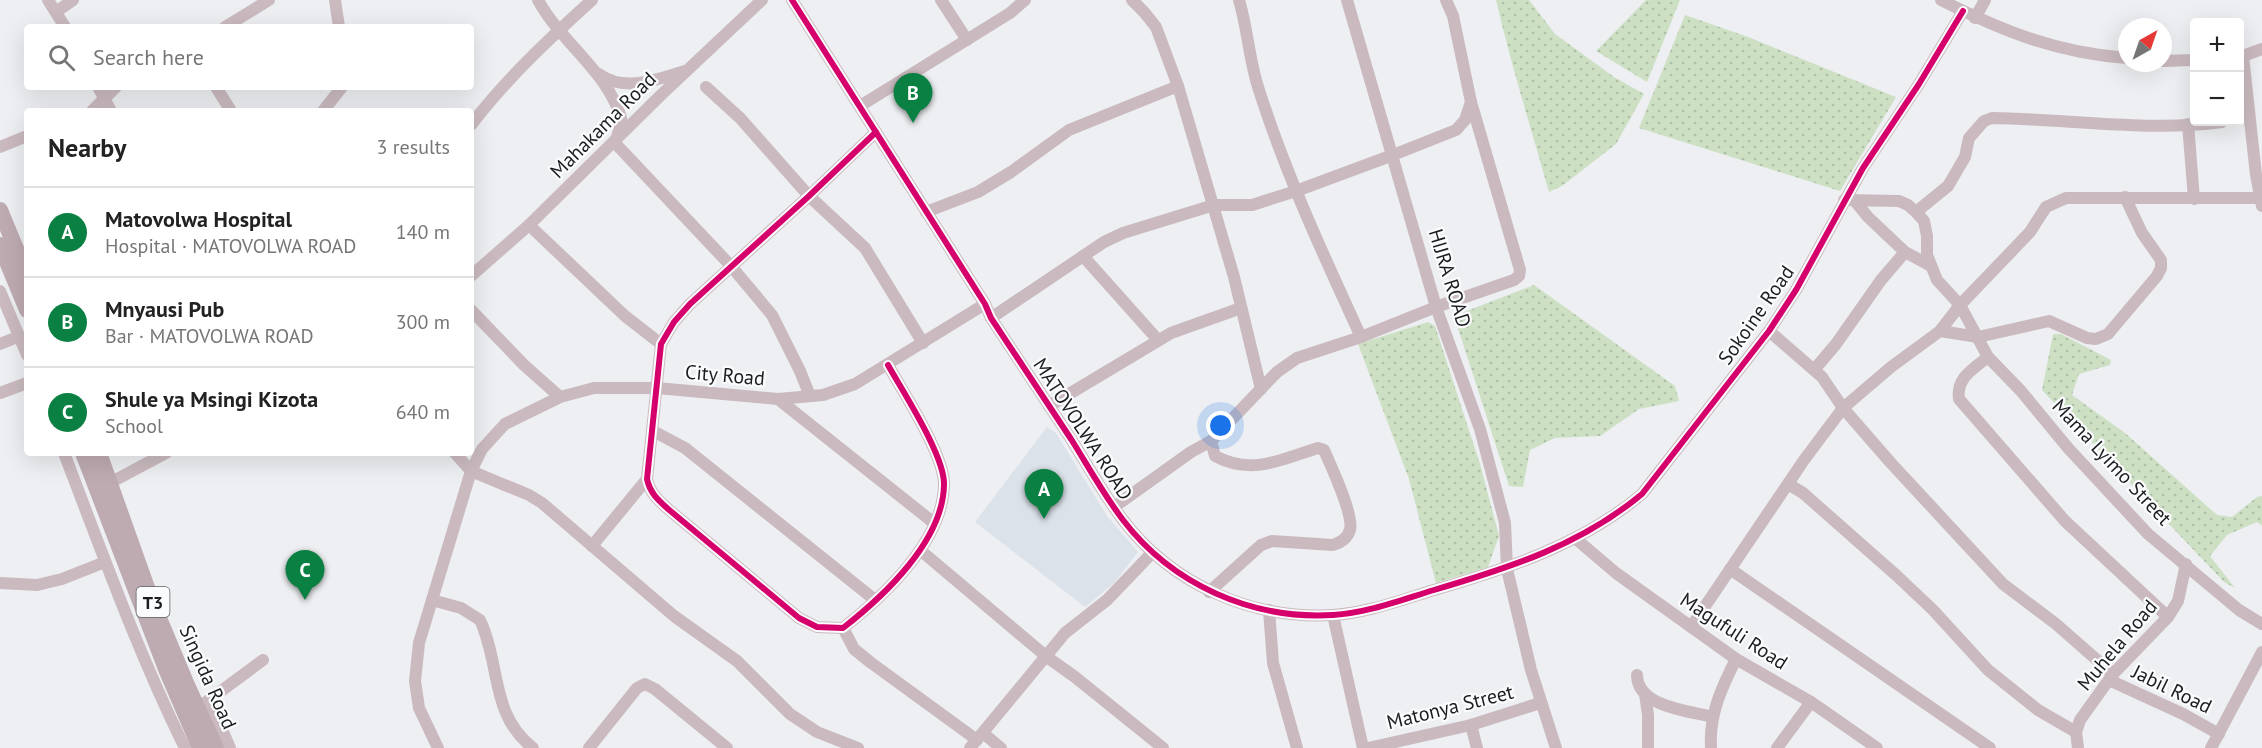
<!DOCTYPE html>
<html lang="en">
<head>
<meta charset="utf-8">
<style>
	body { margin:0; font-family:"PT Sans",sans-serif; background:#f6f6f6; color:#222 }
	.controls { position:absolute; right:18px; top:18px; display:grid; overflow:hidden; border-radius:6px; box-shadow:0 6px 24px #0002 }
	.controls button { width:54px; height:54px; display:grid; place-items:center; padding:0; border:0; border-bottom:2px solid #e0e0e0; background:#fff; color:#222; font:30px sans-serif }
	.compass { position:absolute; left:2118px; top:18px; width:54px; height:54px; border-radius:50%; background:#fff; box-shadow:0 6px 24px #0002; rotate:40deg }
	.you { position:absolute; left:1221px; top:426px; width:21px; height:21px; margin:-15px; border:4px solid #fff; border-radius:50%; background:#1a73e8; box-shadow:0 0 0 9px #1a73e833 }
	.badge { display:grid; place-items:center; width:39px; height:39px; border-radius:50%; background:#0b8043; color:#fff; font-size:20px; font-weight:700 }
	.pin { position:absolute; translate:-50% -50px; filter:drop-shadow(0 2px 3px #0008) }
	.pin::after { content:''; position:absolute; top:32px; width:21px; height:18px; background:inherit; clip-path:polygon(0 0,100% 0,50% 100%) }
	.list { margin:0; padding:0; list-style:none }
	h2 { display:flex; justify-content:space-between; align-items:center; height:78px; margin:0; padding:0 24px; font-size:26px }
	h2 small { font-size:20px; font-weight:400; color:#767676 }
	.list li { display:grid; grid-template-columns:39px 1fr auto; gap:18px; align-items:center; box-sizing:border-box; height:90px; padding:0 24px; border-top:2px solid #e0e0e0 }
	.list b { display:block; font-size:22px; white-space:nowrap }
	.list p { margin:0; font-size:20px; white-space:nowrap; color:#767676 }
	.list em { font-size:20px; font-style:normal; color:#767676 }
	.icon { flex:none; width:33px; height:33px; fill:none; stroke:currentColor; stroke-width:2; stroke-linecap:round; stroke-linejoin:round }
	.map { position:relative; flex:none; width:2262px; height:748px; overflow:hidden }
	.search { position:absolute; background:#fff; box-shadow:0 6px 24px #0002; left:24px; top:24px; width:450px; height:66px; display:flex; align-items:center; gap:15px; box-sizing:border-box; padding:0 21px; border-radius:6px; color:#767676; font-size:22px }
	.panel { position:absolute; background:#fff; box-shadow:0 6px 24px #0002; left:24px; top:108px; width:450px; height:348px; border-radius:6px }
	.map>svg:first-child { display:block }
	.built { fill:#dce2e9 }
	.grass { fill:url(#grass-dots) }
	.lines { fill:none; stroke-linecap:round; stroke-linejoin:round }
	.minor { stroke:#cababf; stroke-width:12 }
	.highway { stroke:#beabb2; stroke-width:16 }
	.cycleway-casing { stroke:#fbfcfe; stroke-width:10 }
	.cycleway { stroke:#d6006c; stroke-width:6 }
	.labels { text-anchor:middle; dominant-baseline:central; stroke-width:4.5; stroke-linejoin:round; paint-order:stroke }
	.shield { fill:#fbfcfe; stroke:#5e6061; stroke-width:1.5 }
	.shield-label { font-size:18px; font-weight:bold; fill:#1b1d1e }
	.street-label { font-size:20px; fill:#1b1d1e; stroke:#fbfcfe }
</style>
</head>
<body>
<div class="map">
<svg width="2262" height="748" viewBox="0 0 2262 748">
	<defs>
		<pattern id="grass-dots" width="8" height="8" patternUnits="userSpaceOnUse" patternTransform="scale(1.5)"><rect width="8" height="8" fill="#cde0c4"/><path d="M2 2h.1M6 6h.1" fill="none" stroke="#afc0a8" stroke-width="1.8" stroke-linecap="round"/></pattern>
	</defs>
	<rect width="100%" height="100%" fill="#edeff2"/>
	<!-- built -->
	<polygon class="built" points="1047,427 1056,433 1107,516 1138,552 1115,582 1085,607 975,522"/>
	<!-- grass -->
	<g class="grass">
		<path d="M1496,0H1529L1555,34L1614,77L1644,94L1616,144L1562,186L1549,192C1531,128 1511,65 1496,0Z"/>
		<polygon points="1646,0 1680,0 1647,82 1596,51"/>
		<polygon points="1685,15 1748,37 1896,97 1840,191 1639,128"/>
		<polygon points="1534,285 1675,386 1679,401 1639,409 1600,436 1555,438 1530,450 1523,487 1509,486 1454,316"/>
		<polygon points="1428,322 1435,326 1480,464 1499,536 1488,567 1436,583 1409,479 1358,344"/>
		<polygon points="2053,334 2061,334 2111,360 2110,365 2079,374 2072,395 2125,433 2217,515 2232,517 2257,497 2262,496 2262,526 2257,522 2227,535 2210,556 2235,588 2224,582 2042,390"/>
	</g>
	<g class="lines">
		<!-- minor -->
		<g class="minor">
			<polyline points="48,0 65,27"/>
			<polyline points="335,0 339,27"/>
			<path d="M538,0C561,43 609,72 622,121L615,143L731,266L772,315L800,371L810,396"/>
			<path d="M792,0L985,304L991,318C1018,359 1045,399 1071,439C1088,466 1104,495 1123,520C1172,584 1251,620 1333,615C1367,613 1401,600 1434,590C1509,568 1581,545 1642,494L1769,331L1796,290L1863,168L1919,84L1963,11"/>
			<polyline points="941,0 967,40"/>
			<polyline points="1132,0 1144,12 1156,27 1178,86 1234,277 1261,389"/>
			<path d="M1239,0C1248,30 1249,61 1259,90C1286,175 1324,256 1361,337"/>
			<polyline points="1347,0 1436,307 1480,429 1505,523 1507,569 1531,670 1556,748"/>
			<path d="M1941,0C2002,31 2057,53 2127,58"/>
			<polyline points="56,12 73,0"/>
			<polyline points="1975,18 1985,0"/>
			<polyline points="225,27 269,0"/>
			<polyline points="2243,56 2256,175 2262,206"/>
			<polyline points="2240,57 2262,49"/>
			<polyline points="2163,61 2194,60"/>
			<path d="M599,74C625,93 657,79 685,71"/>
			<polyline points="98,87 111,111"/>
			<polyline points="216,87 231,111"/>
			<polyline points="706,87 740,118 809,196 865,248 923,343"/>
			<polyline points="860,106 1010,13 1025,0"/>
			<polyline points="92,111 116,87"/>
			<polyline points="323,111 342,87"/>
			<polyline points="2188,124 2194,199"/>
			<path d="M471,125C507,78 549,39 592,0"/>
			<path d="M876,132L809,196L690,304L674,322L661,344L647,479C650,493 658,500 668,509L799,618L817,627L843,628C884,596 943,541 944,485C945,456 903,392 888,365"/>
			<polyline points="0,147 27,136"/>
			<polyline points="1844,200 1899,201 1908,205 1916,212 1924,221 1927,236 1927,255 1937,280 1960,305 1988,357 2021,391 2068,448 2148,534 2239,610 2262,624"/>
			<polyline points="1854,200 1868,217 1905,252 1931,266"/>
			<polyline points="926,212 978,192 1011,172 1069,130 1178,86"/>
			<path d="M1916,212L1948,186L1965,157L1969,138L1984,121L1992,118C2066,119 2150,132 2222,122"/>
			<polyline points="529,225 625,316 661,344"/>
			<polyline points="1083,256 1158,340"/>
			<polyline points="471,276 529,225 661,95 762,0"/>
			<polyline points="0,291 27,355"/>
			<polyline points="471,310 524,365 560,397"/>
			<polyline points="991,318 1104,242 1123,233 1214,205 1252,205 1296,191 1393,155 1456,130 1465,120 1471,102"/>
			<polyline points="1769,331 1822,377 1843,408 1890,462 2003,584 2056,624 2113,674"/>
			<polyline points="1940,331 1978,337 2049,321 2087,338 2096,339 2108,334 2157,276 2161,268 2161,260 2142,233 2125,197"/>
			<polyline points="0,344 20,336"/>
			<path d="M1988,357C1973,369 1956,378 1959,399L2065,521L2168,617"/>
			<polyline points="1814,370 1836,344 1881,280 1905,252"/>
			<polyline points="0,393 27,383"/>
			<polyline points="778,399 934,523"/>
			<polyline points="1049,406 1171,333 1241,308"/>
			<polyline points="653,431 685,448 875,600"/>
			<path d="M64,453C102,552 138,653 185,748"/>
			<polyline points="455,453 471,471 529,495 542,503 674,616 737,661 790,714 817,732 858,748"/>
			<polyline points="1788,484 1803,493 1896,575 1933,610 1988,670 2038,710 2076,732"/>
			<polyline points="104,486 166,453"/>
			<polyline points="1114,507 1191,452 1211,441 1277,372 1297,358 1361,337 1436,307 1514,280 1519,276 1520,270 1471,102 1453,16 1446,0"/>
			<polyline points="1576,539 1616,573 1736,659 1811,702 1877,748"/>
			<polyline points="592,546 647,479"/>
			<polyline points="920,550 1047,657 1075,677 1163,748"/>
			<polyline points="1730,569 1990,748"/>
			<polyline points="0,583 37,585 62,579 105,562"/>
			<path d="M1209,592L1261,545L1272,541L1333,545C1341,542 1347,539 1350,530C1354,515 1331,466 1324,450L1318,448C1282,459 1252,476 1215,456L1211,441"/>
			<path d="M432,600L461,608L480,620C501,665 490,715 533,748"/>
			<polyline points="1269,610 1273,663 1297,748"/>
			<polyline points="1333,615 1363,748"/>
			<polyline points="1691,627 1804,460 1843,408 1891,367 1940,331 1960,305 2030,232 2046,207 2066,198 2260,198"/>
			<polyline points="843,628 854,649 870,662 977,740"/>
			<path d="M1637,675C1637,707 1690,711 1713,717"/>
			<polyline points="2109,680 2183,714 2219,734"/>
			<polyline points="1645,694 1648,715 1648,748"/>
			<polyline points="209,700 230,748"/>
			<polyline points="198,708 263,660"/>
			<polyline points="1471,725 1477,748"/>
			<polyline points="983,733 1001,748"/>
			<polyline points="438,748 419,708 415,681 419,643 471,471 482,449 505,424 560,397 594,388 657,388 778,399 823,395 855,384 985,304"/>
			<polyline points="589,748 637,688 645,684 655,689 727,748"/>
			<polyline points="970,748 1065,633 1107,600 1152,553"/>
			<polyline points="1368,748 1471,725 1540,703"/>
			<path d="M1711,748C1709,715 1721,689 1736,659"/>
			<polyline points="1777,748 1811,702"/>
			<polyline points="2078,748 2076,732 2080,720 2113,674 2168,617 2178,601 2186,564"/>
			<polyline points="2211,748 2262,652"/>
		</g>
		<!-- highway -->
		<g class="highway">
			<polyline points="0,210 27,275"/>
			<polyline points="0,245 27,310"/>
			<polyline points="83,453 166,669 200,748"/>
			<polyline points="99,453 151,599 187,685 216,748"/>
		</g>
		<!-- cycleway casing -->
		<g class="cycleway-casing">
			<g id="cycleway">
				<path d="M792,0L985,304L991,318C1018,359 1045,399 1071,439C1088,466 1104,495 1123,520C1172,584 1251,620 1333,615C1367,613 1401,600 1434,590C1509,568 1581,545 1642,494L1769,331L1796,290L1863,168L1919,84L1963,11"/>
				<path d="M876,132L809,196L690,304L674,322L661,344L647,479C650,493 658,500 668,509L799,618L817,627L843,628C884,596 943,541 944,485C945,456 903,392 888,365"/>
			</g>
		</g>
		<!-- cycleway -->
		<use href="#cycleway" class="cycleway"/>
	</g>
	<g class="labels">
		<!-- shield labels -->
		<rect class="shield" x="136.5" y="587" width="33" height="30" rx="4.5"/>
		<g class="shield-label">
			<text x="153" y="602">T3</text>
		</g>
		<!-- street labels -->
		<g class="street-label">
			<text transform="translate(603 125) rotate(-45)">Mahakama Road</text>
			<text transform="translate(1450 278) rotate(73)">HIJRA ROAD</text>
			<text transform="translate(1756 315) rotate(-55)">Sokoine Road</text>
			<text transform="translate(725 375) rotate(5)">City Road</text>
			<text transform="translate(1083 429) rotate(57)">MATOVOLWA ROAD</text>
			<text transform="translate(2112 462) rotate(47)">Mama Lyimo Street</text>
			<text transform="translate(1734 631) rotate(33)">Magufuli Road</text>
			<text transform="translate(2117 645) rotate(-50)">Muhela Road</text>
			<text transform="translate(208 677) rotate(66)">Singida Road</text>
			<text transform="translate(2172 689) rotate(26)">Jabil Road</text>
			<text transform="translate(1450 707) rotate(-14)">Matonya Street</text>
		</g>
	</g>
</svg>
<div class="controls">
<button>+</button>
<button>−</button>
</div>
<svg class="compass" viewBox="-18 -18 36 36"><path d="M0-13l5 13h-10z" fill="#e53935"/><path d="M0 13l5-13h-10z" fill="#767676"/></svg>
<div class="you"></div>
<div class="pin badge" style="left:1044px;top:519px">A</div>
<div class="pin badge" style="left:913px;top:123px">B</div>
<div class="pin badge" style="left:305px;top:600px">C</div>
<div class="search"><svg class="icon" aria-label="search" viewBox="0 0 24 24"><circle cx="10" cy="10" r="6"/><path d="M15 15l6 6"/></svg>Search here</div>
<section class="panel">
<h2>Nearby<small>3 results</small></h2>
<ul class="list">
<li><span class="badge">A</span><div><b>Matovolwa Hospital</b><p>Hospital · MATOVOLWA ROAD</p></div><em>140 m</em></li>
<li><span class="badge">B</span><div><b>Mnyausi Pub</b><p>Bar · MATOVOLWA ROAD</p></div><em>300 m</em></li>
<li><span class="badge">C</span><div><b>Shule ya Msingi Kizota</b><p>School</p></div><em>640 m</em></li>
</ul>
</section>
</div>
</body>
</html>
